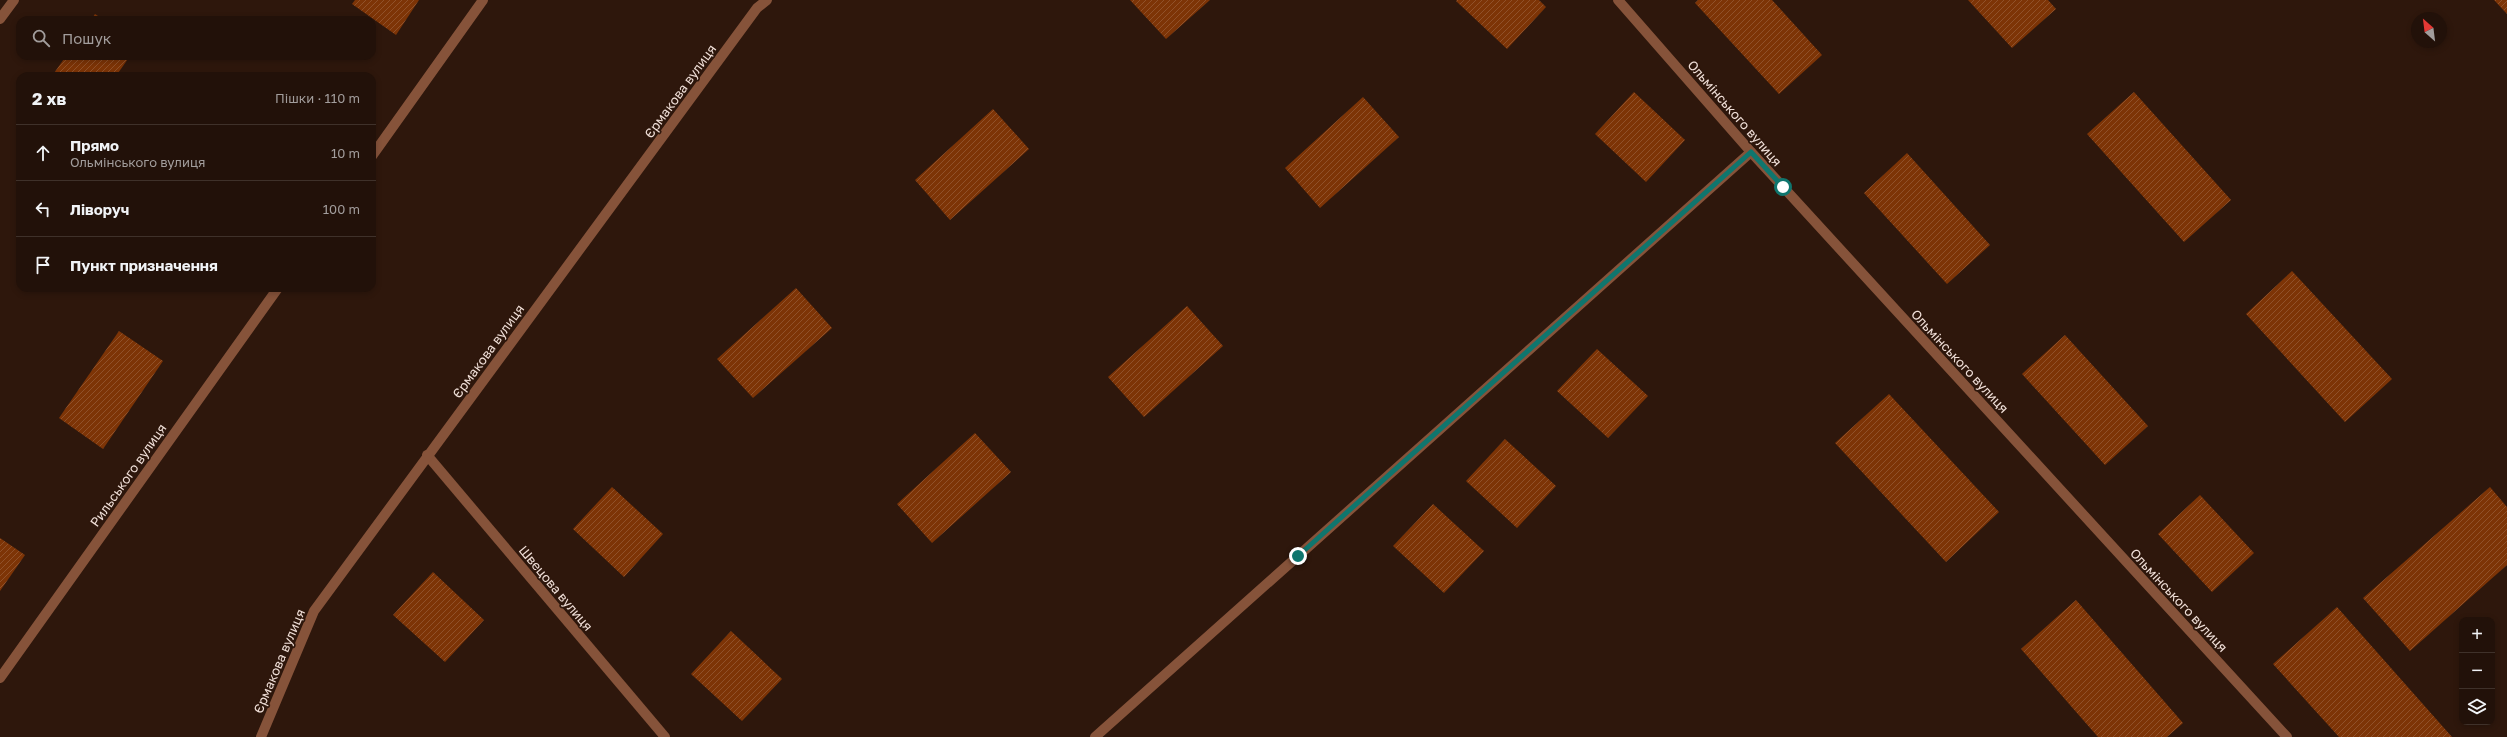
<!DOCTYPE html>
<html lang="uk">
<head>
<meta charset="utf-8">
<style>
	body { margin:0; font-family:"Golos Text",sans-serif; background:#2e1f17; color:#f1f3f6 }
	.controls { position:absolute; right:12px; bottom:12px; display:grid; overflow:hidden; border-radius:8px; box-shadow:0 2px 6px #0003 }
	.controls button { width:36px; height:36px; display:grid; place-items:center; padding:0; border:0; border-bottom:1px solid #3f312a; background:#221109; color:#f1f3f6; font:20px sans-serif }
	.compass { position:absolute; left:2411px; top:12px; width:36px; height:36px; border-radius:50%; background:#221109; box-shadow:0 2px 6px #0003; rotate:332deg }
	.stop { position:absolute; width:12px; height:12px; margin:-9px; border:3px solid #0f766e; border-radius:50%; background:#fff }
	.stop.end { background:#0f766e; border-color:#fff; box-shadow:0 1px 4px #0008 }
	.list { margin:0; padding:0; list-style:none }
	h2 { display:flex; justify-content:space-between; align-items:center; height:52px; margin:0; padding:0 16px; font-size:17px }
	h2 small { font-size:13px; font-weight:400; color:#a29d9c }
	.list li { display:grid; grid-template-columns:26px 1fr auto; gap:12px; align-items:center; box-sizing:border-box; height:56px; padding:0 16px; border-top:1px solid #3f312a }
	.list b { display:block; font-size:15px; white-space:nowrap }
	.list p { margin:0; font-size:13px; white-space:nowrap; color:#a29d9c }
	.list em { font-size:13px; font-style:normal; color:#a29d9c }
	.icon { flex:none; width:22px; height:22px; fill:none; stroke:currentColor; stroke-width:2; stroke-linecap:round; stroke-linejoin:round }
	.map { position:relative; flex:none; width:2507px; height:737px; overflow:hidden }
	.search { position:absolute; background:#221109; box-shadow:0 2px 6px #0003; left:16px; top:16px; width:360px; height:44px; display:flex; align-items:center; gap:10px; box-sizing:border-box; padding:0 14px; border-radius:12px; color:#a29d9c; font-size:15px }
	.panel { position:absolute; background:#221109; box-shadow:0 2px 6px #0003; left:16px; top:72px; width:360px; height:220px; border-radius:12px }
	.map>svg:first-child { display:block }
	.building { fill:url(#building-hatch) }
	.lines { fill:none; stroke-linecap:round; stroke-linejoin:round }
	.minor { stroke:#86533a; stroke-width:10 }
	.route { stroke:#0f766e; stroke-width:5 }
	.labels { text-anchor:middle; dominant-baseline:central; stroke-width:3.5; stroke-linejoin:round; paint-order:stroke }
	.street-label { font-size:13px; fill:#f1e0d9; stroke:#2e170c }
</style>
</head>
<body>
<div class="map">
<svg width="2507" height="737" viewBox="0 0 2507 737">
	<defs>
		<pattern id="building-hatch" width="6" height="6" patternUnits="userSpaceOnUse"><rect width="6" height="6" fill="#7d3406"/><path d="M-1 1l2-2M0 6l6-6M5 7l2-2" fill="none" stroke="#90512a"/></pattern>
	</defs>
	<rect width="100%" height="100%" fill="#2e170c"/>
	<!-- building -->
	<g class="building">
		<polygon points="355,0 419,0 396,35 352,4"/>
		<polygon points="1130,0 1210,0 1166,39"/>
		<polygon points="1457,0 1539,0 1546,7 1507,49 1456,1"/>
		<polygon points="1698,0 1772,0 1822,55 1779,94 1695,3"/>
		<polygon points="1968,0 2048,0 2056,9 2012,48"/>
		<polygon points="2494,0 2507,0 2507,14"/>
		<polygon points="95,14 104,20 91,20"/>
		<polygon points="66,56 130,56 116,76 52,76"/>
		<polygon points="1634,92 1685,140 1646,182 1595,134"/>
		<polygon points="2134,92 2231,200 2184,242 2087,134"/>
		<polygon points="1363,97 1399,137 1320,208 1285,168"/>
		<polygon points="993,109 1029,149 950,220 915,180"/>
		<polygon points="1907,153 1990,245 1947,284 1864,193"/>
		<polygon points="2292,271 2392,379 2345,422 2246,314"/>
		<polygon points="796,288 832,328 753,398 717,359"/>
		<polygon points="1187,306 1223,346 1144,417 1108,377"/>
		<polygon points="119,331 163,361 103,449 59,418"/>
		<polygon points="2065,335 2148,426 2105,465 2022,374"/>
		<polygon points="1597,349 1648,396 1608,438 1557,391"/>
		<polygon points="1889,394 1999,512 1946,562 1835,443"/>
		<polygon points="975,433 1011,472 932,543 897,504"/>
		<polygon points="1505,439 1556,486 1517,528 1466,481"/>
		<polygon points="612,487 663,534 624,577 573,529"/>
		<polygon points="2490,487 2507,507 2507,565 2410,651 2363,598"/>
		<polygon points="2200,495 2254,553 2212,592 2158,534"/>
		<polygon points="1433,504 1484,551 1444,593 1393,546"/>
		<polygon points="0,538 25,555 0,591"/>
		<polygon points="433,572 484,620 445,662 393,615"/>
		<polygon points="2076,600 2183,723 2167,737 2098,737 2021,649"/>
		<polygon points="2337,607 2452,737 2339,737 2273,664"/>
		<polygon points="731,631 782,679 742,721 691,674"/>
	</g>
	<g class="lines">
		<!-- minor -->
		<g class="minor">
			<polyline points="1618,0 1751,152 2287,737"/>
			<polyline points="0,19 14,0"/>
			<polyline points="372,156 483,0"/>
			<polyline points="427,455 665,737"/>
			<polyline points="0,678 278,288"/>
			<polyline points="261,737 314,611 757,8 767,0"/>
			<polyline points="1095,737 1751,152"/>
		</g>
	</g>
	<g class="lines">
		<!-- route -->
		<polyline class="route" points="1298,556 1751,152 1783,187"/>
	</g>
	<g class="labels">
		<!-- street labels -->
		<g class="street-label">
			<text transform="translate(680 91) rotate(-54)">Єрмакова вулиця</text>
			<text transform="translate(1735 113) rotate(49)">Ольмінського вулиця</text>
			<text transform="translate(488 351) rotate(-54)">Єрмакова вулиця</text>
			<text transform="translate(1960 361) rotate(47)">Ольмінського вулиця</text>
			<text transform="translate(128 475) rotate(-55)">Рильського вулиця</text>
			<text transform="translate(556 588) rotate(50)">Швецова вулиця</text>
			<text transform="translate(2179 600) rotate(47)">Ольмінського вулиця</text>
			<text transform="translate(279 661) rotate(-67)">Єрмакова вулиця</text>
		</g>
	</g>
</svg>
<div class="controls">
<button>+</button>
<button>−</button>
<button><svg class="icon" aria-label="layers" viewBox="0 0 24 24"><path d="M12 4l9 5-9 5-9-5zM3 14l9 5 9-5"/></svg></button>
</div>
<svg class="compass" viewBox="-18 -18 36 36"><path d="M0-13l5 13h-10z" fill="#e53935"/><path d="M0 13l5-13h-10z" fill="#a29d9c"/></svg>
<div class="stop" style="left:1783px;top:187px"></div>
<div class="stop end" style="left:1298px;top:556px"></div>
<div class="search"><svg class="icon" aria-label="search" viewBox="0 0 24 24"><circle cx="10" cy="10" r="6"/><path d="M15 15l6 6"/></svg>Пошук</div>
<section class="panel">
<h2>2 хв<small>Пішки · 110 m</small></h2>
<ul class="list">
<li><svg class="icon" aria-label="ahead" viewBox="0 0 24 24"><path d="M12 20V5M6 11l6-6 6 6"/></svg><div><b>Прямо</b><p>Ольмінського вулиця</p></div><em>10 m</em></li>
<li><svg class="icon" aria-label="left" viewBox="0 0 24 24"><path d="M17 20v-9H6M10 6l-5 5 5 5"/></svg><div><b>Ліворуч</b></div><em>100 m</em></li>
<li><svg class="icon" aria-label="arrive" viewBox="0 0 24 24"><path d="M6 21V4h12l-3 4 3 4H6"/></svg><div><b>Пункт призначення</b></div></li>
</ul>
</section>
</div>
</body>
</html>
